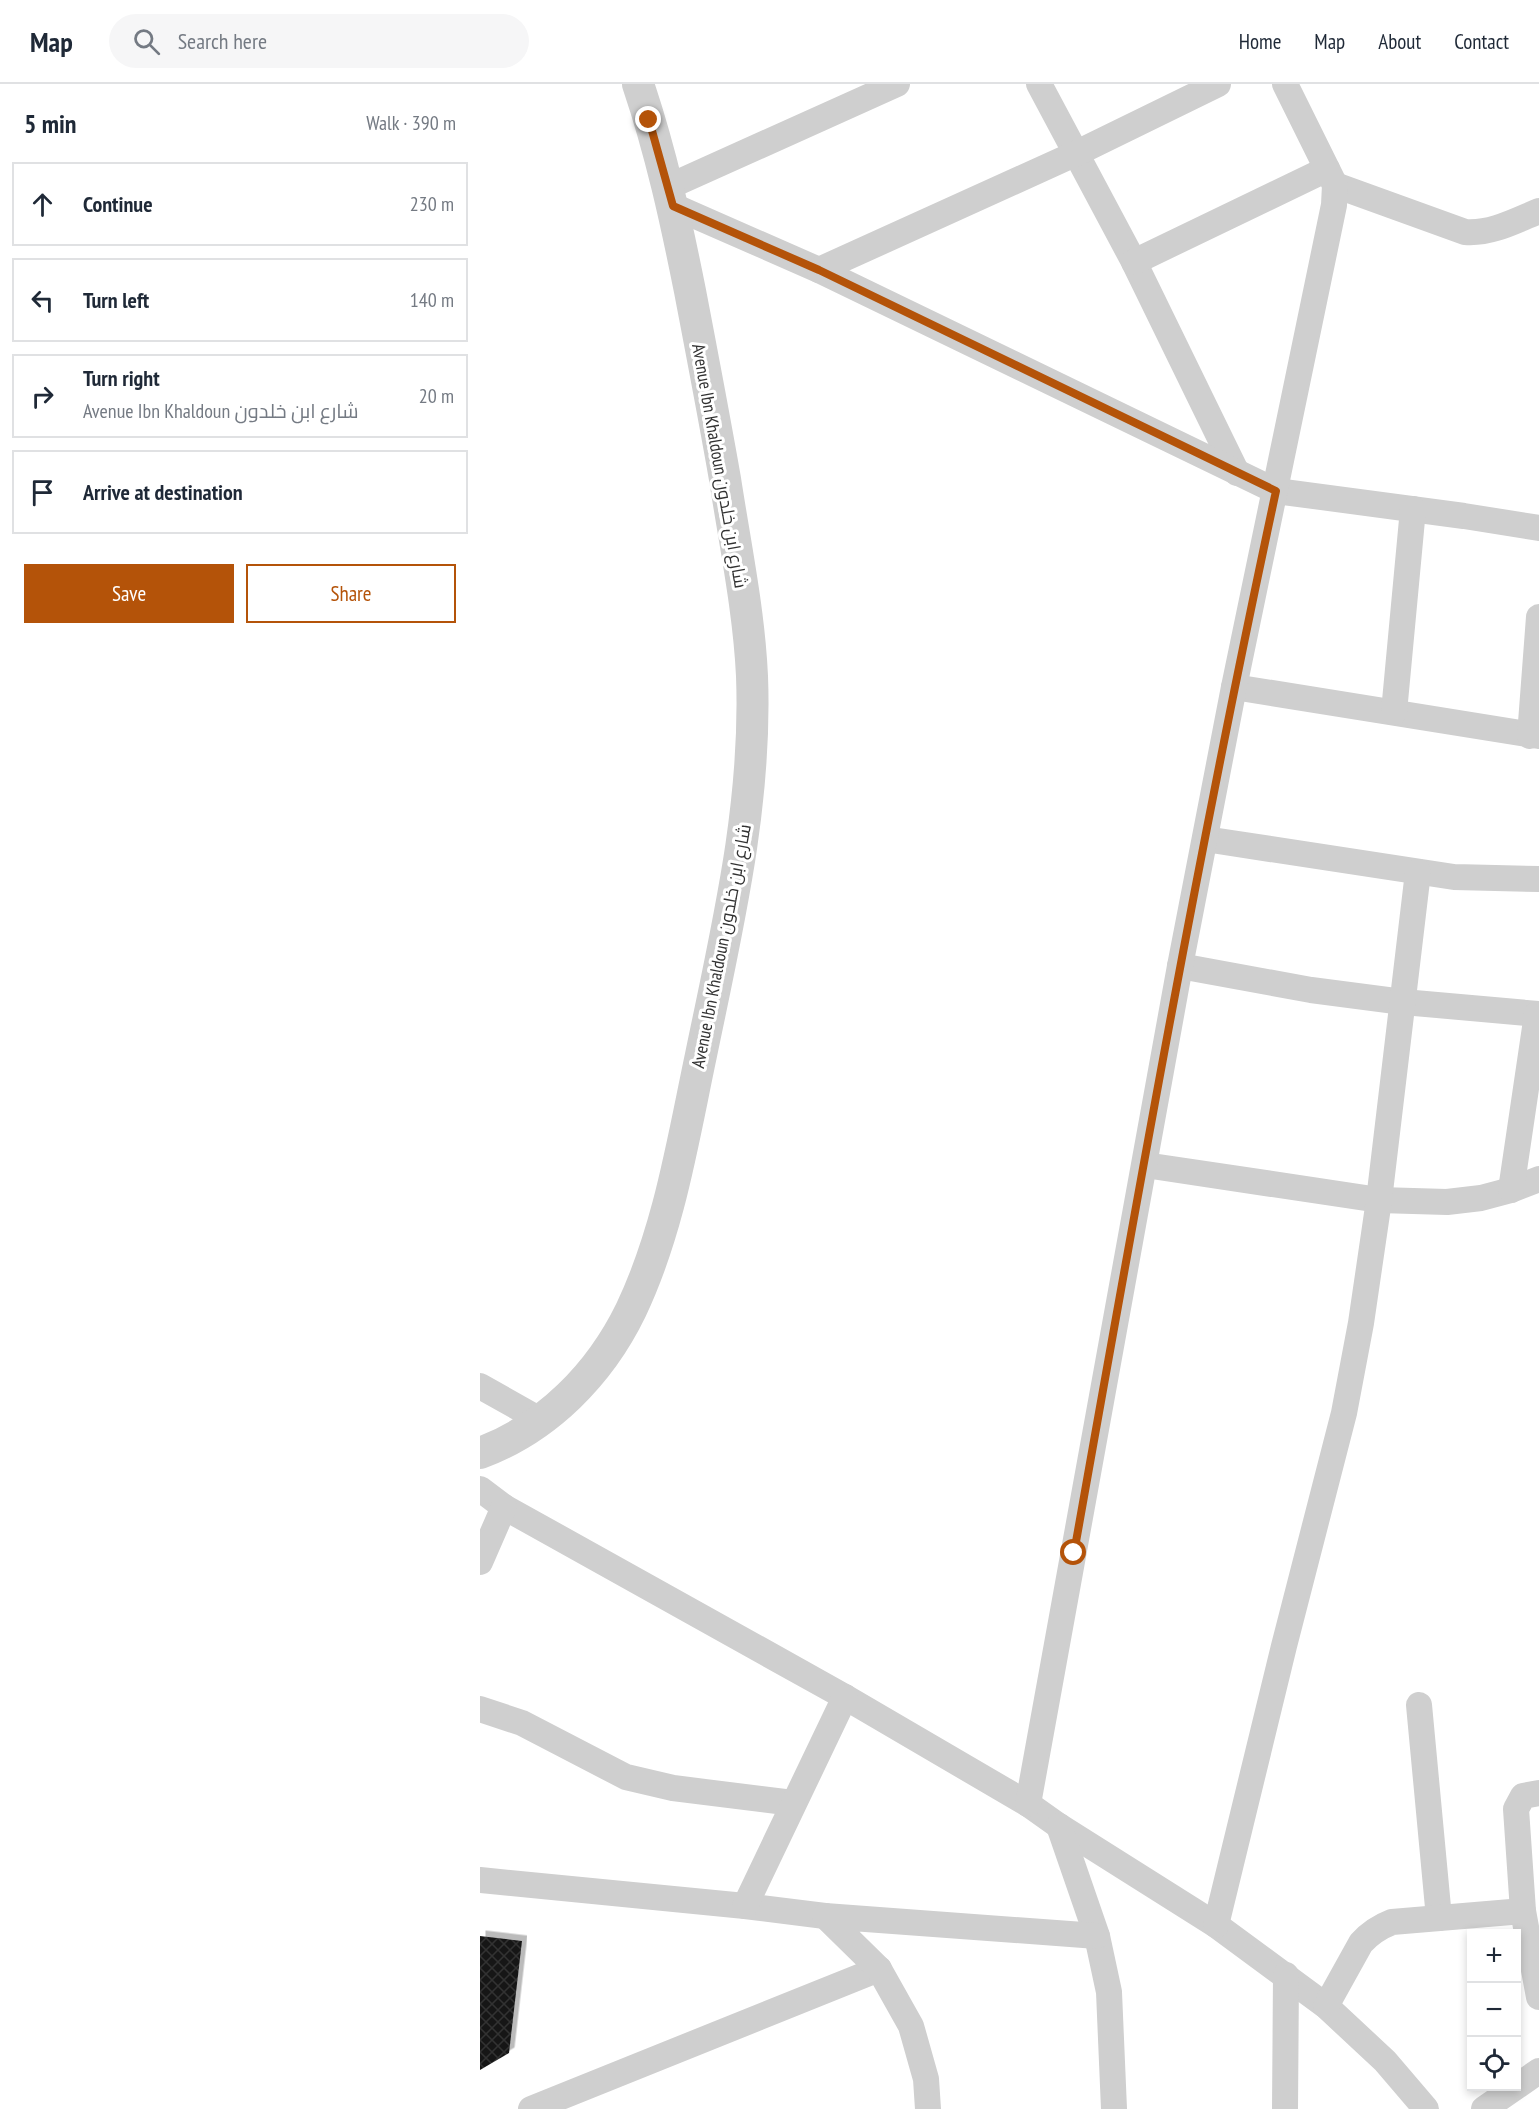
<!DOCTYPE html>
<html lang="en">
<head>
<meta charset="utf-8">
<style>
	body { margin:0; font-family:"PT Sans Narrow",Cairo,sans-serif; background:#f6f6f7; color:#1f2937 }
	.controls { position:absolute; right:18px; bottom:18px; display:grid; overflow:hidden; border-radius:0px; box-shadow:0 3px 9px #0003 }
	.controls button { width:54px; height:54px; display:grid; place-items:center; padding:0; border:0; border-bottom:2px solid #e0e1e3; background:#fff; color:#1f2937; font:30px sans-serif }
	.stop { position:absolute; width:18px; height:18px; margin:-14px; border:4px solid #b45309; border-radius:50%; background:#fff }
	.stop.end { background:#b45309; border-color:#fff; box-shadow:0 2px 6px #0008 }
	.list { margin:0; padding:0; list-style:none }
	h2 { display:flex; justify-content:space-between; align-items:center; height:78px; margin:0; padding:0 24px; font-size:26px }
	h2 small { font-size:20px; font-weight:400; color:#747a83 }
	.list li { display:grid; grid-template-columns:39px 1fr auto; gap:18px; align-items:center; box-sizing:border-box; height:84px; margin:0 12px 12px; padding:0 12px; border:2px solid #e0e1e3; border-radius:0px }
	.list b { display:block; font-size:22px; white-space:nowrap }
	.list p { margin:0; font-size:20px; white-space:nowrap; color:#747a83 }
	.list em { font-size:20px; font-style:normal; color:#747a83 }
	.actions { display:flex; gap:12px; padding:18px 24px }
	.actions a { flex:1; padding:14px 0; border:2px solid #b45309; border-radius:0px; text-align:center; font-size:21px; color:#b45309 }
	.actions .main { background:#b45309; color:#fff }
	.icon { flex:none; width:33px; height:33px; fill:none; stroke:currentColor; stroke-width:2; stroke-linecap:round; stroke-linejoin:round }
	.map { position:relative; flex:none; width:1059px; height:2025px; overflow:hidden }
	header { display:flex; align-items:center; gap:36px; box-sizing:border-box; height:84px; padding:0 30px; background:#fff; border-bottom:2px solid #e0e1e3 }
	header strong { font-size:28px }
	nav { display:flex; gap:33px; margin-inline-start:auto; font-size:21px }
	.search { width:420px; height:54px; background:#f6f6f7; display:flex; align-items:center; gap:15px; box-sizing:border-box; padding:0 21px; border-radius:33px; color:#747a83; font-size:22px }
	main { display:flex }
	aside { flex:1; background:#fff }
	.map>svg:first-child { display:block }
	.building { fill:url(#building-cross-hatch); filter:url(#shadow) }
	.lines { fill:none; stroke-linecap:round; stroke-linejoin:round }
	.minor { stroke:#cfcfcf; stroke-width:26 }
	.tertiary { stroke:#cfcfcf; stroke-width:32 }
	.route { stroke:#b45309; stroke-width:8 }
	.labels { text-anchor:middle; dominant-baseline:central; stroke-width:6; stroke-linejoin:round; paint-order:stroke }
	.street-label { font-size:18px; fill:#323232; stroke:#fff }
</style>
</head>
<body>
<header>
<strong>Map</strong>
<div class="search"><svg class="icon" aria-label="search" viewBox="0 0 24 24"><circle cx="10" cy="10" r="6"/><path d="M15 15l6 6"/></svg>Search here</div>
<nav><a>Home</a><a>Map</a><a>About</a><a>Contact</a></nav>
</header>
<main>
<aside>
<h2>5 min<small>Walk · 390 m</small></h2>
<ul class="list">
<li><svg class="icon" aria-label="ahead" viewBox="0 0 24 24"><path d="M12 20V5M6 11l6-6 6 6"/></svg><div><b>Continue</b></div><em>230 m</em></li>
<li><svg class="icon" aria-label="left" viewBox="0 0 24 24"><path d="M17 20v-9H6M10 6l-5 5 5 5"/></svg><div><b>Turn left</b></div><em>140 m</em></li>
<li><svg class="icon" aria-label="right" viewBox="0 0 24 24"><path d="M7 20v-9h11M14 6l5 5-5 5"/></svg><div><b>Turn right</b><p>Avenue Ibn Khaldoun شارع ابن خلدون</p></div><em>20 m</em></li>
<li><svg class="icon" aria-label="arrive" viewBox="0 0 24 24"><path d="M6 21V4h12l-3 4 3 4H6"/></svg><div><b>Arrive at destination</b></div></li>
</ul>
<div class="actions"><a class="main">Save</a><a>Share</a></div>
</aside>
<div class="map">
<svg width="1059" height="2025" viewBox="0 0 1059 2025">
	<defs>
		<pattern id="building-cross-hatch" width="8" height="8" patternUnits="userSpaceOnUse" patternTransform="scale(1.5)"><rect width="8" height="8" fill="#191919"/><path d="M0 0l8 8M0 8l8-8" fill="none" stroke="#323232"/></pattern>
		<filter id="shadow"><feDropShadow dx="5.5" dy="-5.5" stdDeviation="0" flood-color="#0004"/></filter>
	</defs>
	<rect width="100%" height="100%" fill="#fff"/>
	<!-- building -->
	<polygon class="building" points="0,1852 42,1857 29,1969 0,1986"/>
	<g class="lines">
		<!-- minor -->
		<g class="minor">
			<polyline points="559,0 654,178 757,389"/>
			<path d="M855,101L985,148C1011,150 1035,137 1059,127"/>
			<polyline points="188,103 417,0"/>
			<polyline points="193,122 339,186 796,407 984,432 1059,444"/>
			<polyline points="654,178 847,85"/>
			<polyline points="339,186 597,69 738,0"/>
			<polyline points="754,603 1059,652"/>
			<polyline points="914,628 933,425"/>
			<polyline points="1050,652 1059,533"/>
			<polyline points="725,755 974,793 1059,795"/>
			<polyline points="700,882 831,906 923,918 1059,930"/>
			<polyline points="665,1081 899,1116 967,1118 1001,1114 1031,1106 1059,1095"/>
			<polyline points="1031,1106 1057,930"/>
			<polyline points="0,1302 62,1337"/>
			<polyline points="0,1405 24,1423 365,1613 548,1720 579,1742 736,1841 846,1922 905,1977 946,2025"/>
			<polyline points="0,1478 24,1423"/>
			<polyline points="939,1621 959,1834"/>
			<polyline points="0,1625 42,1639 146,1693 193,1704 313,1719"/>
			<polyline points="548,1720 700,882 754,603 854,121 855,101 805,0"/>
			<polyline points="579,1742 617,1852 629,1908 634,2025"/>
			<polyline points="0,1796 265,1822 345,1832"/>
			<polyline points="265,1822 365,1613"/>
			<polyline points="1043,1827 1036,1725 1043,1712 1059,1709"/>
			<polyline points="736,1841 804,1562 864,1329 881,1239 899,1116 938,788"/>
			<path d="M846,1922L881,1859C890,1849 899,1843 912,1838L1043,1827L1059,1913"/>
			<polyline points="51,2025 399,1885"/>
			<polyline points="448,2025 446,1995 431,1942 399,1885 345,1832 617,1852"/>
			<polyline points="805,2025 806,1891"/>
			<polyline points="1004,2025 1059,1987"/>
		</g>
		<!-- tertiary -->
		<path class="tertiary" d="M0,1369C67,1344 120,1290 151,1226C189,1146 203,1056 221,971C247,845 277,721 272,592C269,527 255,460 245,395C234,332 222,270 210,207C196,137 181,68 158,0"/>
	</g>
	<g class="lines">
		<!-- route -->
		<path class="route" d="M169,36L193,122L339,186L796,407C720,759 657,1114 594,1469"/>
	</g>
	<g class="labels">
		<!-- street labels -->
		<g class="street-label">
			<text transform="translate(240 382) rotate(80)">Avenue Ibn Khaldoun شارع ابن خلدون</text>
			<text transform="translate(241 862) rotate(-79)">Avenue Ibn Khaldoun شارع ابن خلدون</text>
		</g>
	</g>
</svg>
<div class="controls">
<button>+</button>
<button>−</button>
<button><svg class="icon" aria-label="locate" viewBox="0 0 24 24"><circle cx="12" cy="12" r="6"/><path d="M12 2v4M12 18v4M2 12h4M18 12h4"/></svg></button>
</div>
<div class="stop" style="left:594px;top:1469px"></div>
<div class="stop end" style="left:169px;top:36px"></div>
</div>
</main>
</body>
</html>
